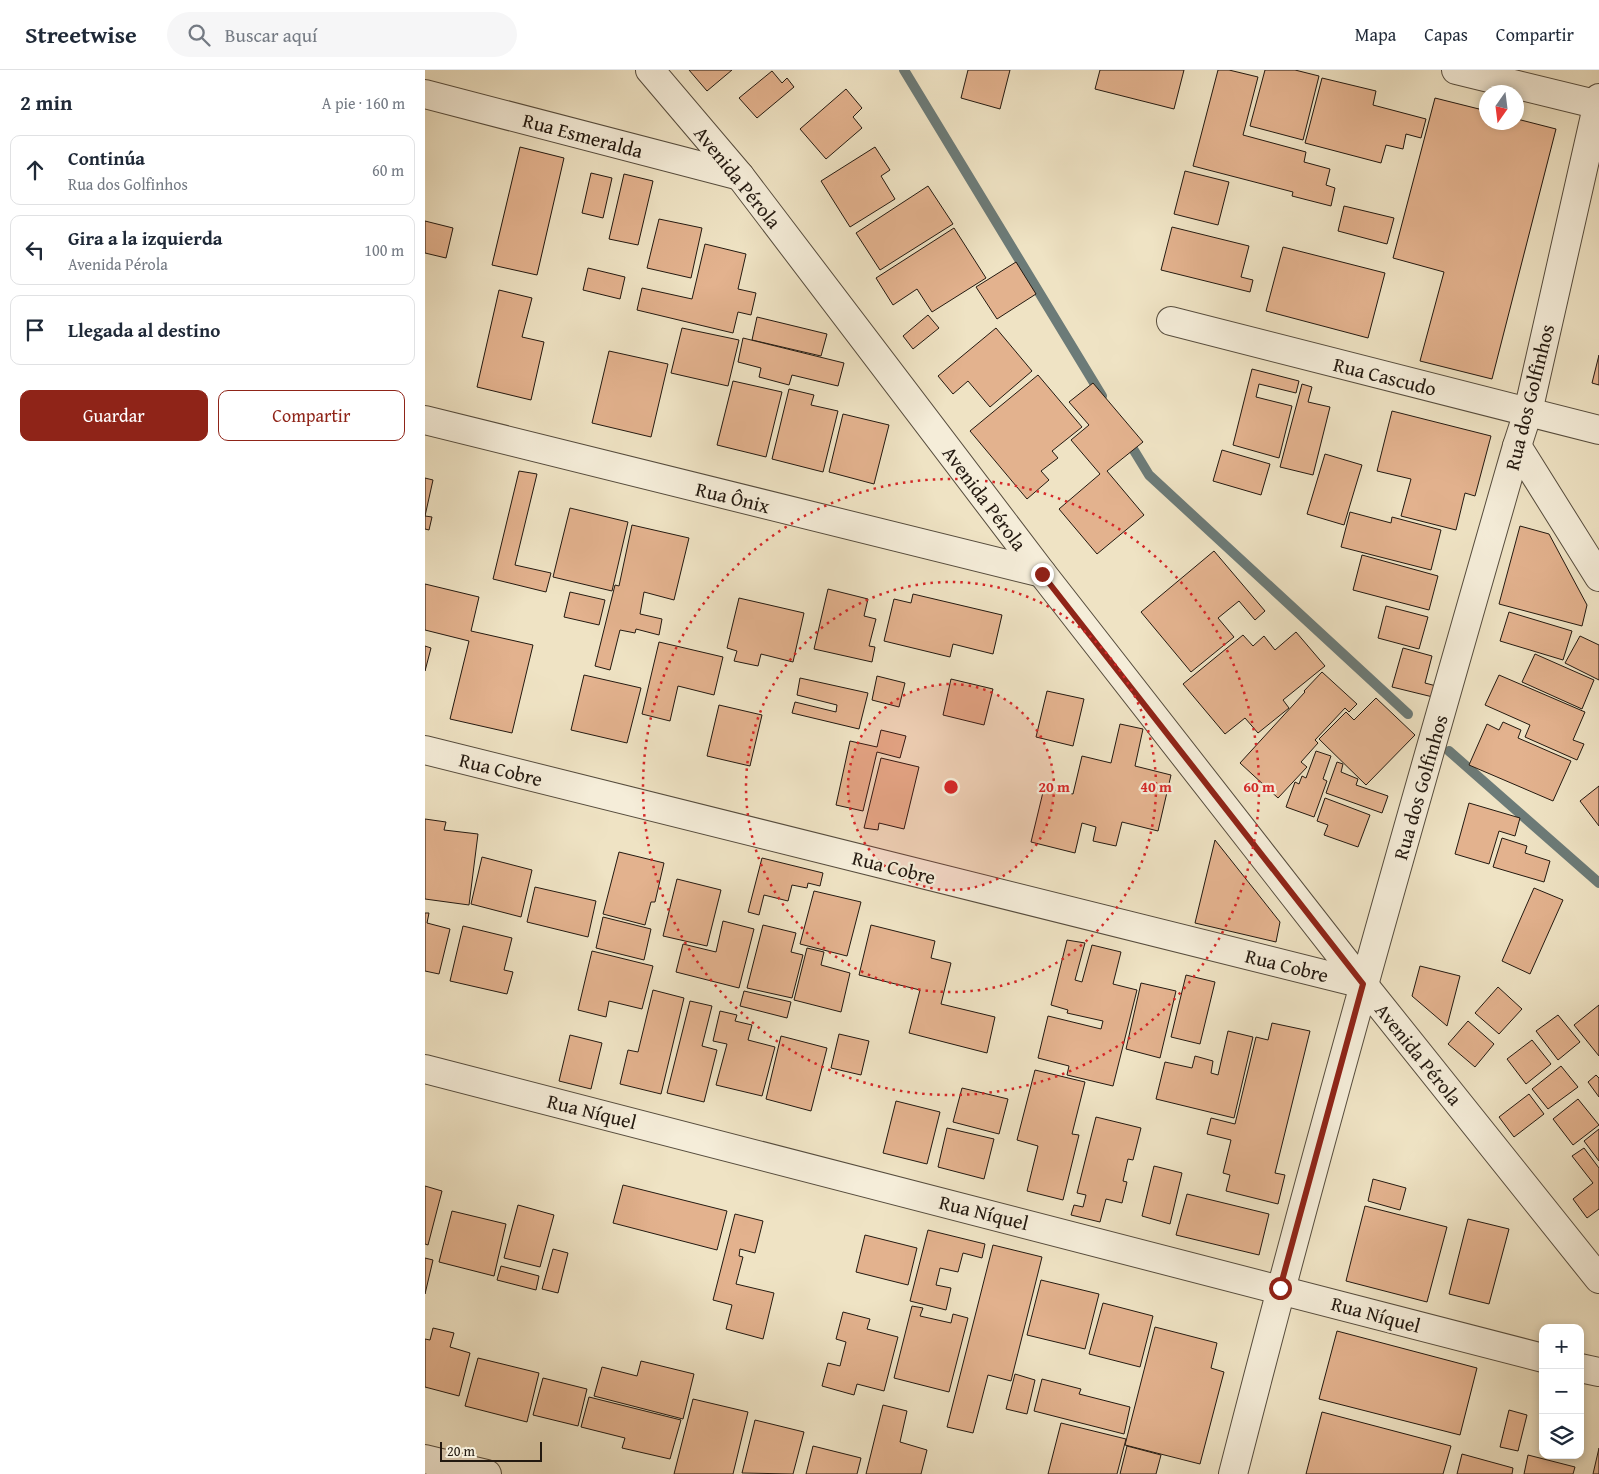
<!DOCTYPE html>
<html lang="es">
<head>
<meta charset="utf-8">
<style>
	body { margin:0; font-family:"Gentium Book Plus",serif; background:#f6f6f7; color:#1f2937 }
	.controls { position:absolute; right:15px; bottom:15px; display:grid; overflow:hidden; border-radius:10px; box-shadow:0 2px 8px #0003 }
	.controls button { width:45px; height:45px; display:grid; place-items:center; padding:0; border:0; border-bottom:1px solid #e0e1e3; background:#fff; color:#1f2937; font:25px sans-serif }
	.compass { position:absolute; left:1054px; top:15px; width:45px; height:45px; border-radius:50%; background:#fff; box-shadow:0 2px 8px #0003; rotate:194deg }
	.scale { position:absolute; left:15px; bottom:12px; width:102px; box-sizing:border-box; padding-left:5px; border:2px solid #231910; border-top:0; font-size:14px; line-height:18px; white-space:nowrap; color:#231910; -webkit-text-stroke:4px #f5edd9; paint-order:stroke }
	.stop { position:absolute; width:15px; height:15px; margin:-11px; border:4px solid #8f2418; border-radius:50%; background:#fff }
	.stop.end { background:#8f2418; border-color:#fff; box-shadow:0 1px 5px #0008 }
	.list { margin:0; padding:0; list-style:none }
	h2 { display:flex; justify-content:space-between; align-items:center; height:65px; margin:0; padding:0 20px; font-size:21px }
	h2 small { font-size:16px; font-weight:400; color:#747a83 }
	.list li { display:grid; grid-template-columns:32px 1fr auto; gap:15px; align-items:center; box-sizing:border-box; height:70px; margin:0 10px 10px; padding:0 10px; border:1px solid #e0e1e3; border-radius:10px }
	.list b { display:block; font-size:19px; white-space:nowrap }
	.list p { margin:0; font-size:16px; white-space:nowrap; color:#747a83 }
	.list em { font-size:16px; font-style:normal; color:#747a83 }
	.actions { display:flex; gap:10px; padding:15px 20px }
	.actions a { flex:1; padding:11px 0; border:1px solid #8f2418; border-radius:10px; text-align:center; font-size:18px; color:#8f2418 }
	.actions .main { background:#8f2418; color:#fff }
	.icon { flex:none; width:28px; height:28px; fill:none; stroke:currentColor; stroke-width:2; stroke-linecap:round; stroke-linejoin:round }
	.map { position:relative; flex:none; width:1174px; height:1404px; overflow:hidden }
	header { display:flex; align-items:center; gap:30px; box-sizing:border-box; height:70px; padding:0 25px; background:#fff; border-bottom:1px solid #e0e1e3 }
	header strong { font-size:24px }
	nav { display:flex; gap:28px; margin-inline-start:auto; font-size:18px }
	.search { width:350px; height:45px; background:#f6f6f7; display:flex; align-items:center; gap:12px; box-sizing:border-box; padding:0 18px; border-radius:28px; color:#747a83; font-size:19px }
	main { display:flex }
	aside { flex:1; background:#fff }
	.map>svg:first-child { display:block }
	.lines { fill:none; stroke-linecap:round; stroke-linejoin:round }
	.stream { stroke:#6c7b78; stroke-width:10 }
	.building { fill:#e3b28e; stroke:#231910 }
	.street-casing { stroke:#564c3d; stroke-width:30 }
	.street { stroke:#f5edd9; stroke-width:28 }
	.route { stroke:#8f2418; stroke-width:6 }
	.ring { fill:none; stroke:#d62828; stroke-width:2.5; stroke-dasharray:2.5 5 }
	.labels { text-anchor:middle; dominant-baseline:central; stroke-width:4.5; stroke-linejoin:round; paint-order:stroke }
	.street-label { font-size:20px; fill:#231910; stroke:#f5edd9 }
	.centre { fill:#d62828; stroke:#f5edd9; stroke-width:2.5 }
	.ring-label { font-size:15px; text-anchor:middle; font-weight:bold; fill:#d62828; stroke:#f5edd9; stroke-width:4.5; stroke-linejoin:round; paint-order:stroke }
</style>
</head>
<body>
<header>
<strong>Streetwise</strong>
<div class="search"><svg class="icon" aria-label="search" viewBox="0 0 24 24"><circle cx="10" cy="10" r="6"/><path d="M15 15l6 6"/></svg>Buscar aquí</div>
<nav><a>Mapa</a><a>Capas</a><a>Compartir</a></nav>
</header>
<main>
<aside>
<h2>2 min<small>A pie · 160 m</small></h2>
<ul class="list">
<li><svg class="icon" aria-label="ahead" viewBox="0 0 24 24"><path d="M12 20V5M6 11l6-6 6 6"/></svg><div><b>Continúa</b><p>Rua dos Golfinhos</p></div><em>60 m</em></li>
<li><svg class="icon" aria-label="left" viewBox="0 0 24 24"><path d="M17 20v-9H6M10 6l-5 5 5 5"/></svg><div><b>Gira a la izquierda</b><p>Avenida Pérola</p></div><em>100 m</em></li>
<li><svg class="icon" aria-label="arrive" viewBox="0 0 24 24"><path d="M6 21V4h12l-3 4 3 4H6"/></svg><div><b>Llegada al destino</b></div></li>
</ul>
<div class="actions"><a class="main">Guardar</a><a>Compartir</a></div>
</aside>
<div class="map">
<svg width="1174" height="1404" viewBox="0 0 1174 1404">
	<rect width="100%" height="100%" fill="#efe3c4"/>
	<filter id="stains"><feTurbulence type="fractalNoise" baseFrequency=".004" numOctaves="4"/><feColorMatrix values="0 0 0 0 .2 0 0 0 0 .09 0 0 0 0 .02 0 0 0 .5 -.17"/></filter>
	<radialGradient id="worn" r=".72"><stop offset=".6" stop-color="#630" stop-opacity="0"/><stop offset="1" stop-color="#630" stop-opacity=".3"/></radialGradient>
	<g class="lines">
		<!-- stream -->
		<g class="stream">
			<polyline points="479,0 677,326"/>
			<polyline points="702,369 724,405 983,644"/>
			<polyline points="1024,681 1174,813"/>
		</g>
	</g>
	<!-- building -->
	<g class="building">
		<polygon points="264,0 307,0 282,21"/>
		<polygon points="543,0 585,0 575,39 536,28"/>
		<polygon points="675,0 759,0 749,39 670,19"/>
		<polygon points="793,0 804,0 833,7 818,65 881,82 879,92 905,99 901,115 910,118 906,136 867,126 868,122 768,96"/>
		<polygon points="840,0 870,0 894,6 878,70 825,56"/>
		<polygon points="347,1 357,13 362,8 369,17 332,48 314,28"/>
		<polygon points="897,8 951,21 948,35 1001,49 996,68 981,64 978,79 961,75 956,93 880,73"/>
		<polygon points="421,19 437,38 428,47 437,58 401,89 375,59"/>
		<polygon points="1010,28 1062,41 1062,52 1092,52 1092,49 1131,59 1067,309 995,291 1019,202 968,188"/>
		<polygon points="95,77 139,88 112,205 67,195"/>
		<polygon points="450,77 465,100 456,106 470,129 425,157 396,111"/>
		<polygon points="760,101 804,112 793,155 749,144"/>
		<polygon points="166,103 187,108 178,148 157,143"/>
		<polygon points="199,104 228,111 213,175 184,169"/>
		<polygon points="503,116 528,154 455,200 431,163"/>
		<polygon points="919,136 969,148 962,174 913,161"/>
		<polygon points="234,149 277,158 266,208 222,198"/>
		<polygon points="0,151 28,158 21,188 0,183"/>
		<polygon points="747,157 824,176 816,207 828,210 825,222 736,200"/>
		<polygon points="529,158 561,208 507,242 492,219 468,235 451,208"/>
		<polygon points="280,174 321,184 313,219 331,223 326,245 313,242 308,263 212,240 217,218 267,229"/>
		<polygon points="858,177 960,203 943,268 841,241"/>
		<polygon points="591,192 611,224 572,249 551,217"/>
		<polygon points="163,198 200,207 195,229 158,220"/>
		<polygon points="74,220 107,228 97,267 119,272 106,330 52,317"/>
		<polygon points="503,245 514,258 488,279 478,266"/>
		<polygon points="332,247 402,264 396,286 327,270"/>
		<polygon points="257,258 314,270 303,316 246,303"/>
		<polygon points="571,258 607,301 565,337 543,311 528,324 513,306"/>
		<polygon points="318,268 419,293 413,316 367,305 364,315 334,307 336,298 313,292"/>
		<polygon points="184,281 243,294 226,367 167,353"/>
		<polygon points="1174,285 1174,315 1167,313"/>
		<polygon points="827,299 874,311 871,323 834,314 831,327 867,336 854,388 808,375"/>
		<polygon points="613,305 657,357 627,381 633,388 616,401 624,410 602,429 545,361"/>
		<polygon points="308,311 357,322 341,387 292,375"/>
		<polygon points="668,313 718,372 682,401 719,445 672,484 634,439 675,404 646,370 664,355 644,332"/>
		<polygon points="877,314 887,317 883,332 905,337 888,405 855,397"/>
		<polygon points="364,319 389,325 386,335 413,341 398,402 347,389"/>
		<polygon points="967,341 1066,366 1050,426 1040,423 1031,460 976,446 986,409 952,401"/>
		<polygon points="418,344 464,355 449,414 404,402"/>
		<polygon points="797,380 845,394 836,425 788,411"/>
		<polygon points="900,384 937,395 919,455 882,444"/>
		<polygon points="94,401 112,404 90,495 126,503 121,522 68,509"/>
		<polygon points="0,408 8,410 0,446 7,447 4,460 0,459"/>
		<polygon points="145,438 203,452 187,521 128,507"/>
		<polygon points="925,442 966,453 967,447 1016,460 1006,500 916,477"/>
		<polygon points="207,455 264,468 249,530 219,522 215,544 237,549 234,565 211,559 210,563 195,560 185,600 170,596 190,515 194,516"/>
		<polygon points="1095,456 1124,464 1162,535 1157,556 1074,534"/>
		<polygon points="789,481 840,541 830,550 814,531 793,548 809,567 766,602 716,542"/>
		<polygon points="937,485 1013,506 1004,540 928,520"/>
		<polygon points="0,514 54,527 46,561 108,575 87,663 25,649 44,571 0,560"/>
		<polygon points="403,519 443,529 439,546 451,549 444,576 450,577 447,592 389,579"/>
		<polygon points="145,522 180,530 174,555 139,547"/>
		<polygon points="488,524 577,545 568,584 528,574 525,587 459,571 469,529 486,533"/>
		<polygon points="314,528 379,543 368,592 336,584 333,596 309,591 312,581 302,578"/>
		<polygon points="961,536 1003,547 994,579 953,568"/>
		<polygon points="1084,542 1147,561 1138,590 1075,571"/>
		<polygon points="871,562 900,596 858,630 864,638 833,663 820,648 800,664 758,614 818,565 828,576 839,566 850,580"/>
		<polygon points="1155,566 1174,575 1174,610 1140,593"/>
		<polygon points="234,572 298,587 289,625 253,616 245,651 217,644"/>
		<polygon points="0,576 6,578 0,601"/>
		<polygon points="978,578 1007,586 1000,613 1015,617 1012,628 967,617"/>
		<polygon points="1110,584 1169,610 1157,639 1097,612"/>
		<polygon points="897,602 932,634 924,642 920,638 890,670 893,673 876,692 882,697 853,728 815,693 880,622 879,621"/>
		<polygon points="159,605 216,618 202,673 146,660"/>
		<polygon points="1074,605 1160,642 1148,670 1159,674 1152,690 1100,667 1105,655 1060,635"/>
		<polygon points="452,606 480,613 474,637 447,630"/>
		<polygon points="375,608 443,623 434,659 367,643 370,632 411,642 412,635 372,625"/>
		<polygon points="526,609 568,619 559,655 518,645"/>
		<polygon points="622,621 659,629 648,676 611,667"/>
		<polygon points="951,628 990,665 941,715 894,669 921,642 929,650"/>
		<polygon points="294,635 337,645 325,696 282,686"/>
		<polygon points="1078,652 1096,660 1093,668 1146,691 1128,731 1044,695 1062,654 1074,660"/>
		<polygon points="695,654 718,659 710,696 746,705 733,761 697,752 691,776 668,771 671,757 657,753 650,783 606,772 619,718 648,724 657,686 686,693"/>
		<polygon points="456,660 481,666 475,688 452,682 438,741 411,735 425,671 452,677"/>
		<polygon points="891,681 906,686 898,709 902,711 889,747 861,737 870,712 874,714 877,706 881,708"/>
		<polygon points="456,688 494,697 479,759 454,753 453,760 439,758"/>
		<polygon points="912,692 918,694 916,702 933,709 931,715 963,726 957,743 901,723"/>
		<polygon points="1174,716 1174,756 1155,731"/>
		<polygon points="900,728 945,745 933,777 899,765 903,755 892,751"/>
		<polygon points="1044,733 1095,748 1090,766 1074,761 1064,794 1030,784"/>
		<polygon points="0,749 21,752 19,760 53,764 44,835 0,829"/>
		<polygon points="1077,768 1102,776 1100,783 1125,791 1119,812 1068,797"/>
		<polygon points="790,770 855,852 851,872 770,853"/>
		<polygon points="194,782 239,793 230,832 226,832 220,855 178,844"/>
		<polygon points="57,787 107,800 96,847 46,834"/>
		<polygon points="337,788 398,803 395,816 383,813 382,818 367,815 363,831 339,825 334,845 323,842"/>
		<polygon points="252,809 296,820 282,876 238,866"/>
		<polygon points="110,817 171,831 163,867 102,852"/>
		<polygon points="1109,818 1138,830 1105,904 1077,891"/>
		<polygon points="389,821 436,832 422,886 375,874"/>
		<polygon points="0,843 4,843 2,853 25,859 14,904 0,901"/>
		<polygon points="178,847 226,859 219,890 171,878"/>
		<polygon points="298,851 329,859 314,918 251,902 258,874 291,882"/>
		<polygon points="338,855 371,863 366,882 378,885 367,928 322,918"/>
		<polygon points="446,855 510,871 506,888 526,893 516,934 570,947 562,983 484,963 495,920 434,905"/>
		<polygon points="38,856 87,868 79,900 88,902 82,924 25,911"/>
		<polygon points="642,870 660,873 650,910 657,912 667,875 696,882 688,914 712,920 688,1016 642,1005 644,996 613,988 623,946 676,959 678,951 642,943 643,940 626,935"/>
		<polygon points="382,878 399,882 396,895 425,903 416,942 369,930"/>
		<polygon points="167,881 228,896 217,939 184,931 181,947 153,940"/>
		<polygon points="995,896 1035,906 1022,956 987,926"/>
		<polygon points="761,905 790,912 775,974 746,967"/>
		<polygon points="716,913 751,921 735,988 701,979"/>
		<polygon points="1073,917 1097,939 1074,964 1050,943"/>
		<polygon points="228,920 259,928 236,1024 195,1014 203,980 213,982"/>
		<polygon points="319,921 366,932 362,948 315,936"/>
		<polygon points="265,931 287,936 277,976 292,980 279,1032 242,1023"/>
		<polygon points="1174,935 1174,986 1149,955"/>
		<polygon points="295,941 312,945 310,951 327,955 323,970 350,977 337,1026 291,1015 302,974 288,971"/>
		<polygon points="1133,945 1155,972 1133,990 1111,961"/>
		<polygon points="1043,951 1069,974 1050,997 1023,974"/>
		<polygon points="847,953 885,961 850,1103 860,1105 853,1134 801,1121 805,1105 798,1103 806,1070 782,1064 786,1048 810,1054 831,967 843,970"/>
		<polygon points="803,961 828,967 809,1048 731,1029 740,992 767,998 770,986 788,991 786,1003 793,1005"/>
		<polygon points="414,964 444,971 436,1005 406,998"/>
		<polygon points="145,965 177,973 166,1019 134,1011"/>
		<polygon points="356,966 402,978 386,1041 341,1029"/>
		<polygon points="1107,970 1126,994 1101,1014 1082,989"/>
		<polygon points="1136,996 1153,1017 1123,1039 1107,1019"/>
		<polygon points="610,1000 660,1012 647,1064 654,1065 638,1130 602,1121 613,1076 592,1070"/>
		<polygon points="1171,1005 1174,1008 1174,1027 1163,1012"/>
		<polygon points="537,1018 583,1029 574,1064 528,1052"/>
		<polygon points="1104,1024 1119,1044 1089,1067 1074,1047"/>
		<polygon points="1153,1029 1174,1055 1148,1075 1128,1049"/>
		<polygon points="471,1031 515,1042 502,1094 458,1083"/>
		<polygon points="671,1047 716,1058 708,1090 703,1089 698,1111 702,1112 697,1133 681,1129 675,1152 646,1145 649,1135 658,1137 661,1125 652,1123"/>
		<polygon points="522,1058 569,1069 559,1109 513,1097"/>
		<polygon points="1174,1059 1174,1091 1159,1071"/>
		<polygon points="1159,1078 1174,1098 1174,1139 1162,1148 1148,1129 1168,1113 1147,1086"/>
		<polygon points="729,1096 757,1103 745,1154 717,1146"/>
		<polygon points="948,1109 981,1118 975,1140 943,1131"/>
		<polygon points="198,1115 302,1141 292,1180 188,1153"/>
		<polygon points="0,1116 17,1121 3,1175 0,1174"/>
		<polygon points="762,1124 844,1144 834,1185 751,1165"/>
		<polygon points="93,1135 129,1145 115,1197 79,1188"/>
		<polygon points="940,1136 1022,1157 1002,1232 921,1211"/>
		<polygon points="27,1141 81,1154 69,1206 14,1192"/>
		<polygon points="310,1144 338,1151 330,1183 315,1179 314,1186 318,1187 311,1214 349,1223 338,1269 301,1259 307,1235 288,1230"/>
		<polygon points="1043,1149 1084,1159 1064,1234 1024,1224"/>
		<polygon points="503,1160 560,1174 557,1188 538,1183 533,1202 515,1198 511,1215 526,1218 521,1240 485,1231"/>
		<polygon points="440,1165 492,1178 483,1215 431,1202"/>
		<polygon points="568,1175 617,1187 586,1311 563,1305 548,1363 522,1357"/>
		<polygon points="128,1179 143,1183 133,1223 117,1219"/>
		<polygon points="0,1188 8,1190 0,1224"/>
		<polygon points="76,1196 114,1206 111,1220 72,1210"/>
		<polygon points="616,1210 674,1224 660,1279 602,1265"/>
		<polygon points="678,1233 728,1246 715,1297 664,1284"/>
		<polygon points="487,1236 498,1238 495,1246 526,1253 528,1244 543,1248 524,1322 469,1308"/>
		<polygon points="418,1242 445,1249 442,1259 473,1267 459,1321 432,1314 429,1325 397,1316 403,1293 415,1296 421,1272 411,1269"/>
		<polygon points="730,1257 792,1273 786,1298 799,1302 775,1394 700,1375"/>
		<polygon points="8,1258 29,1263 25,1277 45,1283 34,1326 0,1317 0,1269 5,1270"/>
		<polygon points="912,1261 1052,1298 1035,1365 894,1329"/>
		<polygon points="53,1288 114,1303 102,1352 40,1336"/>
		<polygon points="216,1291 269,1304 258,1349 169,1326 177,1297 212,1306"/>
		<polygon points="590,1304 610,1310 602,1344 581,1339"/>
		<polygon points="118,1308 162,1319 153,1356 108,1345"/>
		<polygon points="617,1309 656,1319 654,1324 705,1337 699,1364 609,1341"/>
		<polygon points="164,1327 256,1350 245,1389 197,1378 200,1368 156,1357"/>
		<polygon points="268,1329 323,1342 308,1404 249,1404"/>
		<polygon points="458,1335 482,1341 475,1372 502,1380 496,1404 441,1404"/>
		<polygon points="1084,1340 1102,1345 1093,1381 1075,1377"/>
		<polygon points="897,1342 1026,1376 1018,1404 881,1404"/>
		<polygon points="330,1350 379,1362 368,1404 317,1403"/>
		<polygon points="636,1353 701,1369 692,1404 623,1404"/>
		<polygon points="388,1376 436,1388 432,1404 381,1404"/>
		<polygon points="702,1376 736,1385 731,1404 695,1404"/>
		<polygon points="1174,1378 1174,1404 1168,1404"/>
		<polygon points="1037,1384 1088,1398 1087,1404 1032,1404"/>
		<polygon points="1103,1385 1150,1397 1148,1404 1099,1404"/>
	</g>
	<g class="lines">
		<!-- street casing -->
		<g class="street-casing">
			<g id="street">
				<polyline points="225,0 315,106 617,503 938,914 1174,1209"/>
				<polyline points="1031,0 1174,35"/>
				<polyline points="0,24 315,106"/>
				<polyline points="746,251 1174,360"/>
				<polyline points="0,350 617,503"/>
				<polyline points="1092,376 1174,507"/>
				<polyline points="0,680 938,914"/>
				<polyline points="0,999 1118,1288"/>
				<polyline points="1155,1298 1174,1302"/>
				<polyline points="0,1389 62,1404"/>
				<path d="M808,1404C896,1059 994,718 1092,376L1103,342L1174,28"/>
			</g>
		</g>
		<!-- street -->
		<use href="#street" class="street"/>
	</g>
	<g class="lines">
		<!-- route -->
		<polyline class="route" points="617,504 938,914 855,1218"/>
	</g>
	<!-- distance rings -->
	<circle cx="526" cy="717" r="103" fill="#d62828" fill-opacity=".12"/>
	<g class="ring">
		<circle cx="526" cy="717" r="103"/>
		<circle cx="526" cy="717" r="205"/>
		<circle cx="526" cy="717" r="308"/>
	</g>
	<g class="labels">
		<!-- street labels -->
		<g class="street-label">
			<text transform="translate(158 65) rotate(15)">Rua Esmeralda</text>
			<text transform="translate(313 107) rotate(51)">Avenida Pérola</text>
			<text transform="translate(960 306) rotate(14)">Rua Cascudo</text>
			<text transform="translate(1104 327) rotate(-76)">Rua dos Golfinhos</text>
			<text transform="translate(308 427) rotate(14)">Rua Ônix</text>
			<text transform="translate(560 428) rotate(53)">Avenida Pérola</text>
			<text transform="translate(76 699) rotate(14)">Rua Cobre</text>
			<text transform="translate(995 717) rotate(-74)">Rua dos Golfinhos</text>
			<text transform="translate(469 797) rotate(14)">Rua Cobre</text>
			<text transform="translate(862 895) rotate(14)">Rua Cobre</text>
			<text transform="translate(994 984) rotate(51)">Avenida Pérola</text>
			<text transform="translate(167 1041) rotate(14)">Rua Níquel</text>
			<text transform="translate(559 1142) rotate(14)">Rua Níquel</text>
			<text transform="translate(951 1244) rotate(15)">Rua Níquel</text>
		</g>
	</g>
	<circle cx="526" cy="717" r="8" class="centre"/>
	<g class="ring-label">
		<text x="629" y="722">20 m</text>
		<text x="731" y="722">40 m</text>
		<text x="834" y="722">60 m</text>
	</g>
	<rect width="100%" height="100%" filter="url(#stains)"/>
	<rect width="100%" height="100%" fill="url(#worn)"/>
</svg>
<div class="controls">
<button>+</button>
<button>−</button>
<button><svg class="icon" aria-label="layers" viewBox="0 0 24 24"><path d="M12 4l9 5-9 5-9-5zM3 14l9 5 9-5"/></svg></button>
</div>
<svg class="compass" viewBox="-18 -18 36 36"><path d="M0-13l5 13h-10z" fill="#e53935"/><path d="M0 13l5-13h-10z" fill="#747a83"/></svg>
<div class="scale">20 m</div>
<div class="stop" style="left:855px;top:1218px"></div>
<div class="stop end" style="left:617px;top:504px"></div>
</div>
</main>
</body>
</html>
